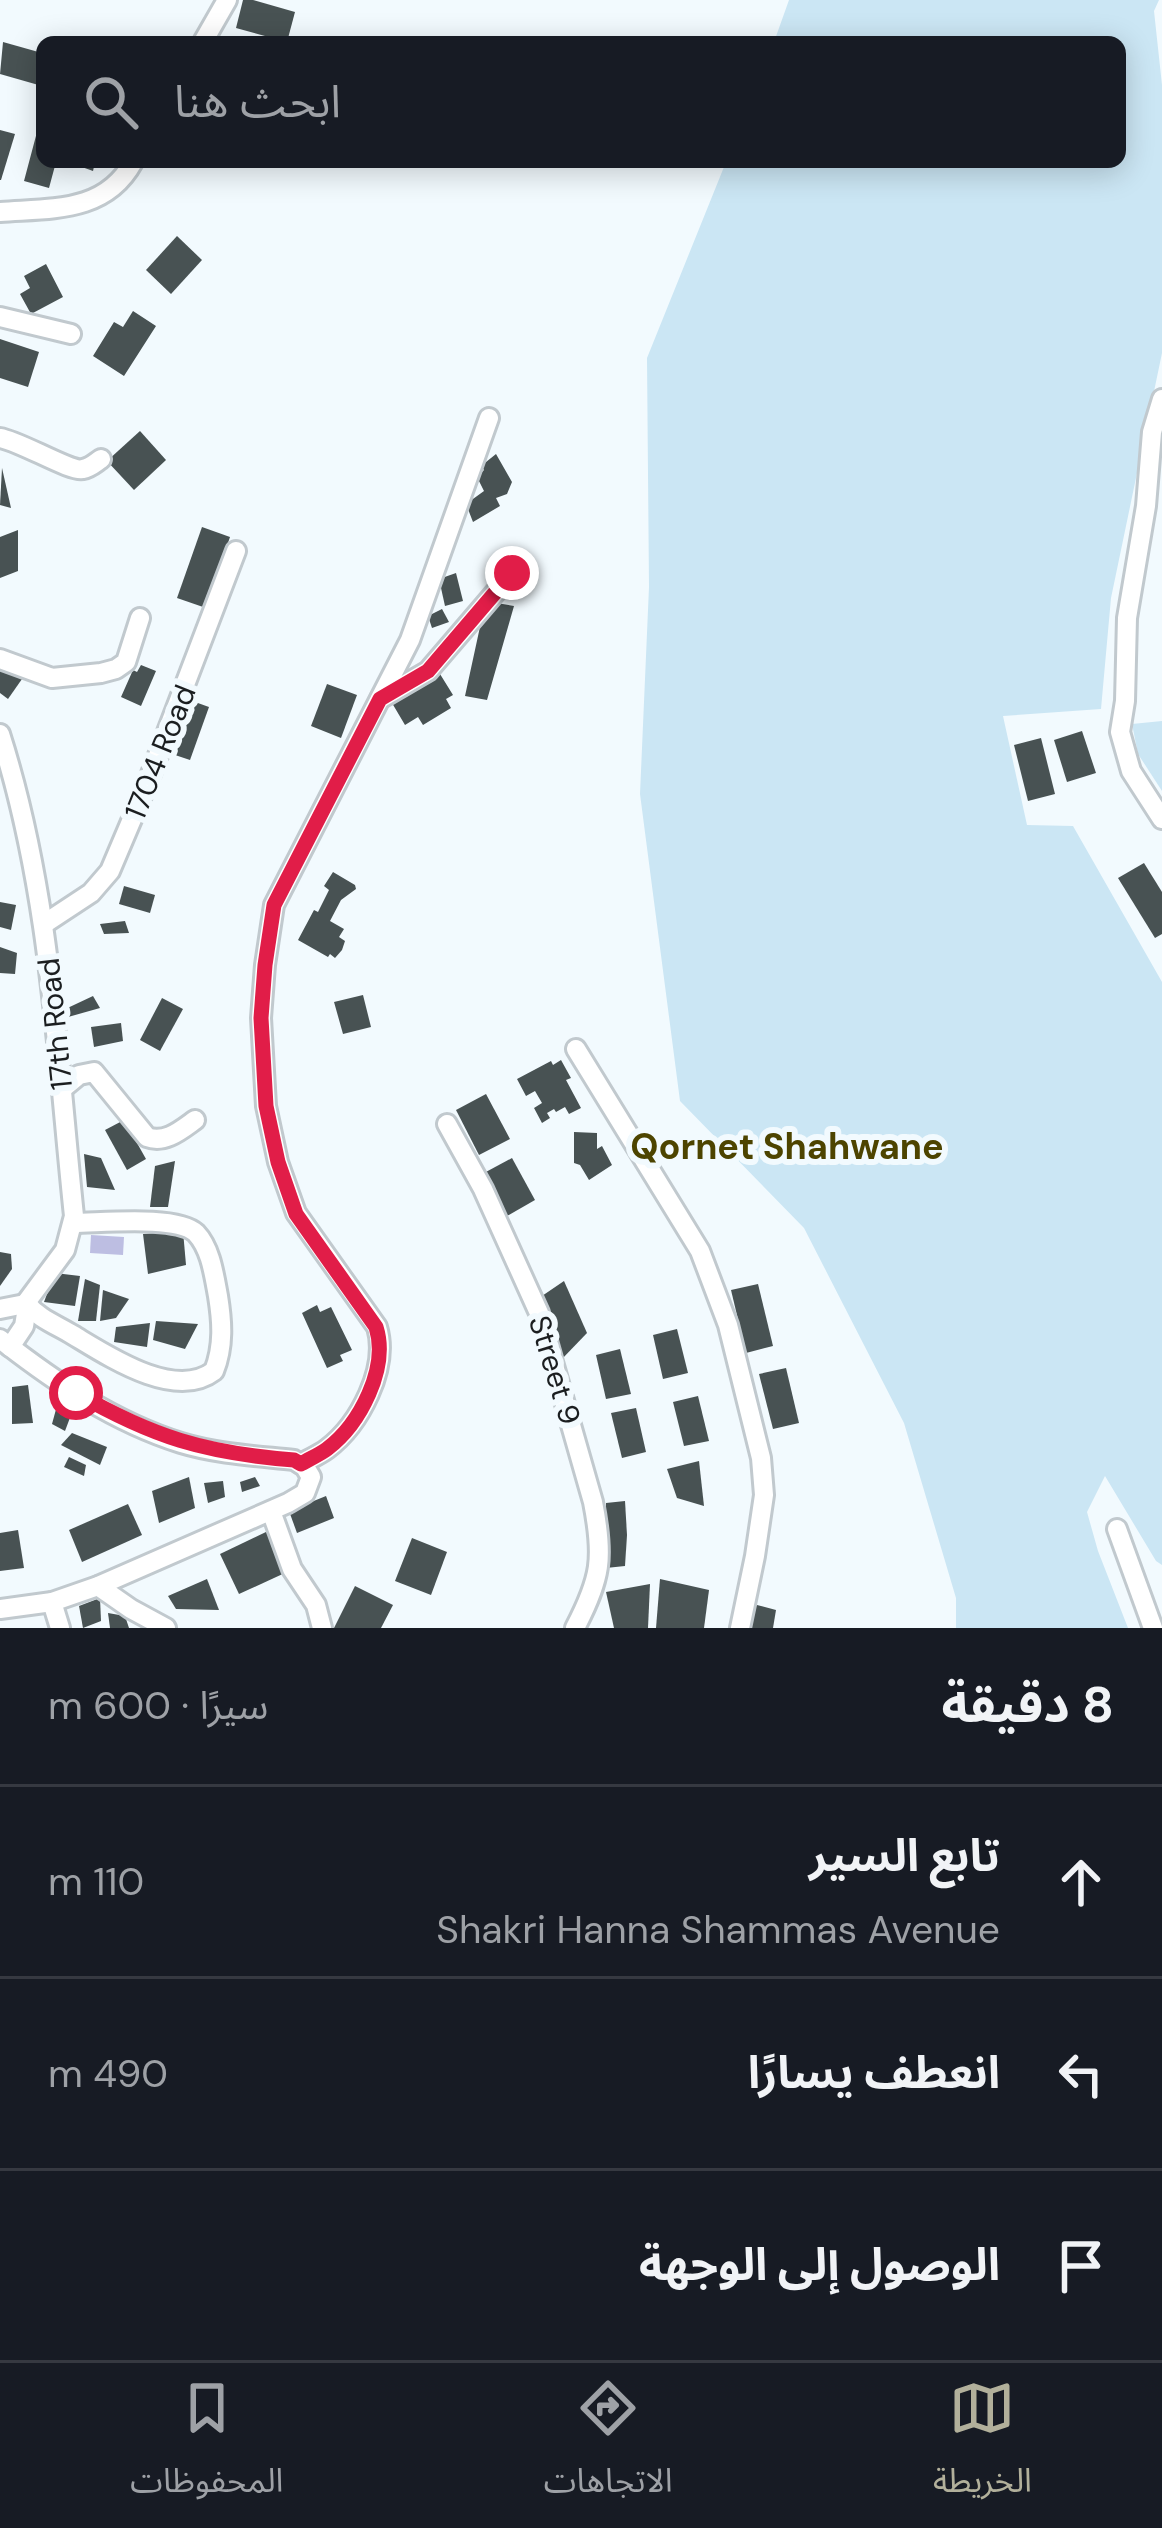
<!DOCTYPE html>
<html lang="ar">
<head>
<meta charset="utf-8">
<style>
	body { margin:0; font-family:"DM Sans","Noto Sans Arabic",sans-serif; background:#242831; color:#f1f3f6; direction:rtl }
	.stop { position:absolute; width:36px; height:36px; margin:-27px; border:9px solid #e11d48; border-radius:50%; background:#fff }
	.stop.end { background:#e11d48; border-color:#fff; box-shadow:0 3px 12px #0008 }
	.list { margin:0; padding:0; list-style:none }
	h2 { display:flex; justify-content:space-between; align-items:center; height:156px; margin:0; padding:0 48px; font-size:51px }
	h2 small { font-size:39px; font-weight:400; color:#9ea1a6 }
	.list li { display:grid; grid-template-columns:78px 1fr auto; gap:36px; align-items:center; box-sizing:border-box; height:192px; padding:0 48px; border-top:3px solid #363941 }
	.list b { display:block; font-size:45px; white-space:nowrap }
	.list p { margin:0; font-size:39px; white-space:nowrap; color:#9ea1a6 }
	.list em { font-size:39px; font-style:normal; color:#9ea1a6 }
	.icon { flex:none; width:66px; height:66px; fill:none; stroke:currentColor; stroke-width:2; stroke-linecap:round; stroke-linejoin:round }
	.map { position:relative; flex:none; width:1162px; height:1628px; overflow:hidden; direction:ltr }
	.search { position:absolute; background:#171b24; box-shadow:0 6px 30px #0003; left:36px; right:36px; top:36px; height:132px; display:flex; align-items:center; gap:30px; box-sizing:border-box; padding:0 42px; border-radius:18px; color:#9ea1a6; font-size:45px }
	.sheet { height:732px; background:#171b24 }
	nav { display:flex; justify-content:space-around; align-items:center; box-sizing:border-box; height:168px; border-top:3px solid #363941; background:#171b24; font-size:33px; color:#9ea1a6 }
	nav a { display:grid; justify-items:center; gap:6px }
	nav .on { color:#b2b09b }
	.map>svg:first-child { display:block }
	.green { fill:#cbe6f4 }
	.water { fill:#bdbee2 }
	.building { fill:#485253 }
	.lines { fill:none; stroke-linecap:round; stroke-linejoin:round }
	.minor-casing { stroke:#c1c9ce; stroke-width:24 }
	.minor { stroke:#fff; stroke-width:18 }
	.route { stroke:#e11d48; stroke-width:15 }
	.labels { text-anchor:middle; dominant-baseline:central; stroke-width:12; stroke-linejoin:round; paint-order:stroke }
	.street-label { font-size:30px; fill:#1b1e20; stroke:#f2fafe }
	.quarter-label { font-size:36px; font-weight:bold; fill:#4d4400; stroke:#f2fafe }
</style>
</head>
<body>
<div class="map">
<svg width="1162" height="1628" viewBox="0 0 1162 1628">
	<rect width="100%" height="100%" fill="#f2fafe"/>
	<!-- green -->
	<g class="green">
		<polygon points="789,0 1159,0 1154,11 1162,85 1162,353 1111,598 1101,709 1003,716 1027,825 1073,826 1162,982 1162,1565 1156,1561 1105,1476 1087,1512 1098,1551 1128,1628 956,1628 956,1598 904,1423 804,1228 680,1101 640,794 649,587 647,358 726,162 1120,162 1120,42 774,42"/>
		<polygon points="1162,721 1162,791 1138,754 1132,724"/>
	</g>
	<!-- water -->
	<polygon class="water" points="91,1235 124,1237 123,1255 90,1253"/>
	<!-- building -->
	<g class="building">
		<polygon points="243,0 253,0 295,12 287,42 236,28"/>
		<polygon points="3,42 42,53 42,86 0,74"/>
		<polygon points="41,117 42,162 56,162 49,188 24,181"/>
		<polygon points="0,130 15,134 1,180 0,180"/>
		<polygon points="68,162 95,162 93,171"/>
		<polygon points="177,236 202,260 171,294 146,270"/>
		<polygon points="46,264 63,297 31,314 20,294 30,288 24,276"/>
		<polygon points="133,311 156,326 124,376 93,356 114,322 123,327"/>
		<polygon points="0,339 39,352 28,387 0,378"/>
		<polygon points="140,431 166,460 134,490 107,461"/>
		<polygon points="496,454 512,482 507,494 496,498 500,506 473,522 466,504 484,491 477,477 484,470 481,466"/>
		<polygon points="2,468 11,508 0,505"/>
		<polygon points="202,527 230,537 206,608 177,598"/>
		<polygon points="18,530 18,571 0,578 0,537"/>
		<polygon points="456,573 463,601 445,606 439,579"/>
		<polygon points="491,602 514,606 487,700 465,696 483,613 489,614"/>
		<polygon points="442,609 449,622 432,628 428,616"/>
		<polygon points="141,665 156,671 141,706 121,697 133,670 137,672"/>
		<polygon points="0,670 22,679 8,699 0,693"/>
		<polygon points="440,674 453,695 446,699 451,708 423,725 418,717 405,725 392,703"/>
		<polygon points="327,684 357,695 341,738 311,726"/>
		<polygon points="195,702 209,707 190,760 175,755"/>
		<polygon points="1082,731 1096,773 1067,782 1054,740"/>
		<polygon points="1041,738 1055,794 1028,801 1014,745"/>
		<polygon points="1144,863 1162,892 1162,934 1155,938 1118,878"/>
		<polygon points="333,872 355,885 356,889 341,900 330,921 344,929 339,937 345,941 342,950 335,958 330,954 328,957 298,940 314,910 318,912 329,890 324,886"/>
		<polygon points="124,886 155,895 150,913 119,904"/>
		<polygon points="0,902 16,905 11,930 0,927"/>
		<polygon points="125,921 129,933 104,934 100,924"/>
		<polygon points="0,947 17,953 15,974 0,973"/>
		<polygon points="363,995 371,1027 343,1034 334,1002"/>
		<polygon points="93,996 100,1008 61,1019 59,1012"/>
		<polygon points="162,998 183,1009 160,1051 140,1040"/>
		<polygon points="121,1023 123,1041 94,1047 91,1027"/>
		<polygon points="561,1060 571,1078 566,1080 581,1108 569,1114 565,1107 556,1112 554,1109 547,1113 550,1118 542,1123 534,1108 542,1103 535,1091 526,1096 517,1079 551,1061 553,1065"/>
		<polygon points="486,1094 510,1139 479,1155 456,1110"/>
		<polygon points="124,1120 146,1159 127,1170 105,1130"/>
		<polygon points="574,1132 597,1133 597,1149 602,1146 612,1165 589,1180 580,1165 574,1163"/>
		<polygon points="84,1154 101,1158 115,1190 87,1187"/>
		<polygon points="512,1158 535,1200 507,1216 484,1173"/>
		<polygon points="175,1161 168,1207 150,1207 155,1166"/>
		<polygon points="183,1231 186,1265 148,1274 143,1234"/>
		<polygon points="0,1252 11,1254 12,1269 0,1286"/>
		<polygon points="55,1273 80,1276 75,1306 44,1302"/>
		<polygon points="85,1279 100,1285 96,1321 78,1321"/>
		<polygon points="564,1281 587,1333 561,1360 539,1298"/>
		<polygon points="758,1284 773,1346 746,1353 731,1290"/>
		<polygon points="103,1290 129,1299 116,1318 100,1321"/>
		<polygon points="317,1305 320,1312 331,1307 352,1350 340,1355 343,1361 327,1368 302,1313"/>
		<polygon points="156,1321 198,1324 185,1349 153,1340"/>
		<polygon points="150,1323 147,1347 114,1342 116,1327"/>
		<polygon points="677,1329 688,1373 663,1379 653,1335"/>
		<polygon points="620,1349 631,1394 606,1399 596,1355"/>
		<polygon points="786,1368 799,1423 773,1429 759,1374"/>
		<polygon points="28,1385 33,1423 12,1424 12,1387"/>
		<polygon points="698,1396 709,1441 684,1446 673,1402"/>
		<polygon points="58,1402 74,1407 65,1431 52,1424"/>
		<polygon points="636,1408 646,1452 622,1458 611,1413"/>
		<polygon points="72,1433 107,1447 100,1465 61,1445"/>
		<polygon points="69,1457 86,1465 84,1476 64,1467"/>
		<polygon points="699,1461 704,1506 677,1498 667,1469"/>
		<polygon points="189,1477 195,1508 159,1523 152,1491"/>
		<polygon points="255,1477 260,1486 242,1492 240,1482"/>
		<polygon points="223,1481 225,1497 208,1503 204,1483"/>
		<polygon points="326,1496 334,1518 297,1533 289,1511"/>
		<polygon points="625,1501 627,1535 625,1566 606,1568 606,1503"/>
		<polygon points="128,1504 142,1535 82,1562 69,1530"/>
		<polygon points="18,1530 24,1568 0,1571 0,1533"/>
		<polygon points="268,1531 287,1572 239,1594 220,1554"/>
		<polygon points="412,1538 447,1552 431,1595 395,1581"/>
		<polygon points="207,1579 219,1610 176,1609 168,1596"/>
		<polygon points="660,1579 709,1590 704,1628 656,1628"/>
		<polygon points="650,1584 648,1628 614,1628 606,1592"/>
		<polygon points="355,1586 393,1605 381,1628 334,1628"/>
		<polygon points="100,1598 101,1621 83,1628 79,1606"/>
		<polygon points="753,1604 776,1610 773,1628 747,1628"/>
		<polygon points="108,1613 125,1616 129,1628 110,1628"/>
	</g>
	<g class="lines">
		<!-- minor casing -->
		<g class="minor-casing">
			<g id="minor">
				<polyline points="203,42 227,0"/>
				<path d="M0,212C52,208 105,213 133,162"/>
				<polyline points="0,317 71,334"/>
				<polyline points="1162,399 1152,432 1146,506 1127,618 1125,701 1120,732 1131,771 1162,819"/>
				<path d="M0,438C20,441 72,473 83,469C90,468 95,463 101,459"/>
				<polyline points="0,659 52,678 101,673 116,669 126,662 140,618"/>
				<polyline points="380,699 428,671 512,573"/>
				<path d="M0,734C50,890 57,1054 74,1216L65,1250L25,1304"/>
				<polyline points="44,924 91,893 110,871 149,779 236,551"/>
				<polyline points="576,1049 700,1251 728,1325 761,1458 764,1495 755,1556 740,1628"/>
				<path d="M62,1089L79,1075L94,1072L147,1137C165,1144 181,1130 195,1120"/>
				<path d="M447,1124L483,1189L539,1313L593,1502C604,1558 601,1578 575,1628"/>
				<path d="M26,1303C39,1319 57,1325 73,1335C108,1356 175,1401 214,1371C224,1346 222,1321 218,1296C214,1275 211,1249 196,1233C177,1215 101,1223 74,1223"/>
				<polyline points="0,1309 25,1304"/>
				<path d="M0,1339C55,1382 114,1422 181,1443C217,1454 257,1456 294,1460L305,1467L311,1477L305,1493L288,1503L98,1586L52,1602L0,1609"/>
				<polyline points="10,1347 24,1326 27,1308 25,1304"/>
				<path d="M301,1464C309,1459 319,1455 327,1449C360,1424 389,1368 377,1327L296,1213L278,1162L266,1106L261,1018L265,965L274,905L410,640L489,418"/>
				<polyline points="271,1511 292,1569 316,1605 322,1628"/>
				<polyline points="1117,1529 1153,1628"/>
				<polyline points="98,1586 131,1609 166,1628"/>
				<polyline points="52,1602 60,1628"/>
			</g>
		</g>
		<!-- minor -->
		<use href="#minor" class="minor"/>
	</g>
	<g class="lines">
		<!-- route -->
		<path class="route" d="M76,1393C153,1437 204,1453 294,1460L301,1464C309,1459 319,1455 327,1449C360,1424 389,1368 376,1327L296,1214L278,1162L266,1106L261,1018L265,965L274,905L380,699L428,671L512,573"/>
	</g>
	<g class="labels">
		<!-- street labels -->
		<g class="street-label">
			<text transform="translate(160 752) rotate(-68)">1704 Road</text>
			<text transform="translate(55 1024) rotate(-96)">17th Road</text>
			<text transform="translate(555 1370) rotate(73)">Street 9</text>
		</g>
		<!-- quarter labels -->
		<g class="quarter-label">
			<text x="787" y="1146">Qornet Shahwane</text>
		</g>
	</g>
</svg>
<div class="stop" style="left:76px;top:1393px"></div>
<div class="stop end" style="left:512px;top:573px"></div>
<div class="search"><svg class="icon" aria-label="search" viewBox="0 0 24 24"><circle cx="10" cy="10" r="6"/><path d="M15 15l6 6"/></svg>ابحث هنا</div>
</div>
<section class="sheet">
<h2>8 دقيقة<small>سيرًا · 600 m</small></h2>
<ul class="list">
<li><svg class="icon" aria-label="ahead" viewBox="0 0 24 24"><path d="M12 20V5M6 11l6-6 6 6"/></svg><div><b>تابع السير</b><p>Shakri Hanna Shammas Avenue</p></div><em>110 m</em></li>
<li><svg class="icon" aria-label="left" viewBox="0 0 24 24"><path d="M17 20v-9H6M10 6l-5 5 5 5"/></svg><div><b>انعطف يسارًا</b></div><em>490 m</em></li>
<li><svg class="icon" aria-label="arrive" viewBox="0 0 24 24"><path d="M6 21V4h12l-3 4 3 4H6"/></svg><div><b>الوصول إلى الوجهة</b></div></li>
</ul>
</section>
<nav>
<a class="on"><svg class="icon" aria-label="map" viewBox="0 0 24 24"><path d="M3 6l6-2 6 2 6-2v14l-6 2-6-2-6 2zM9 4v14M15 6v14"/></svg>الخريطة</a>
<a><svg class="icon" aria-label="directions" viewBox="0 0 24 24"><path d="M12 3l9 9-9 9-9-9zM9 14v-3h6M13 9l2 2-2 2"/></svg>الاتجاهات</a>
<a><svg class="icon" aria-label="saved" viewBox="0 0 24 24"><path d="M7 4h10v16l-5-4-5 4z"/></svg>المحفوظات</a>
</nav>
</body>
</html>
